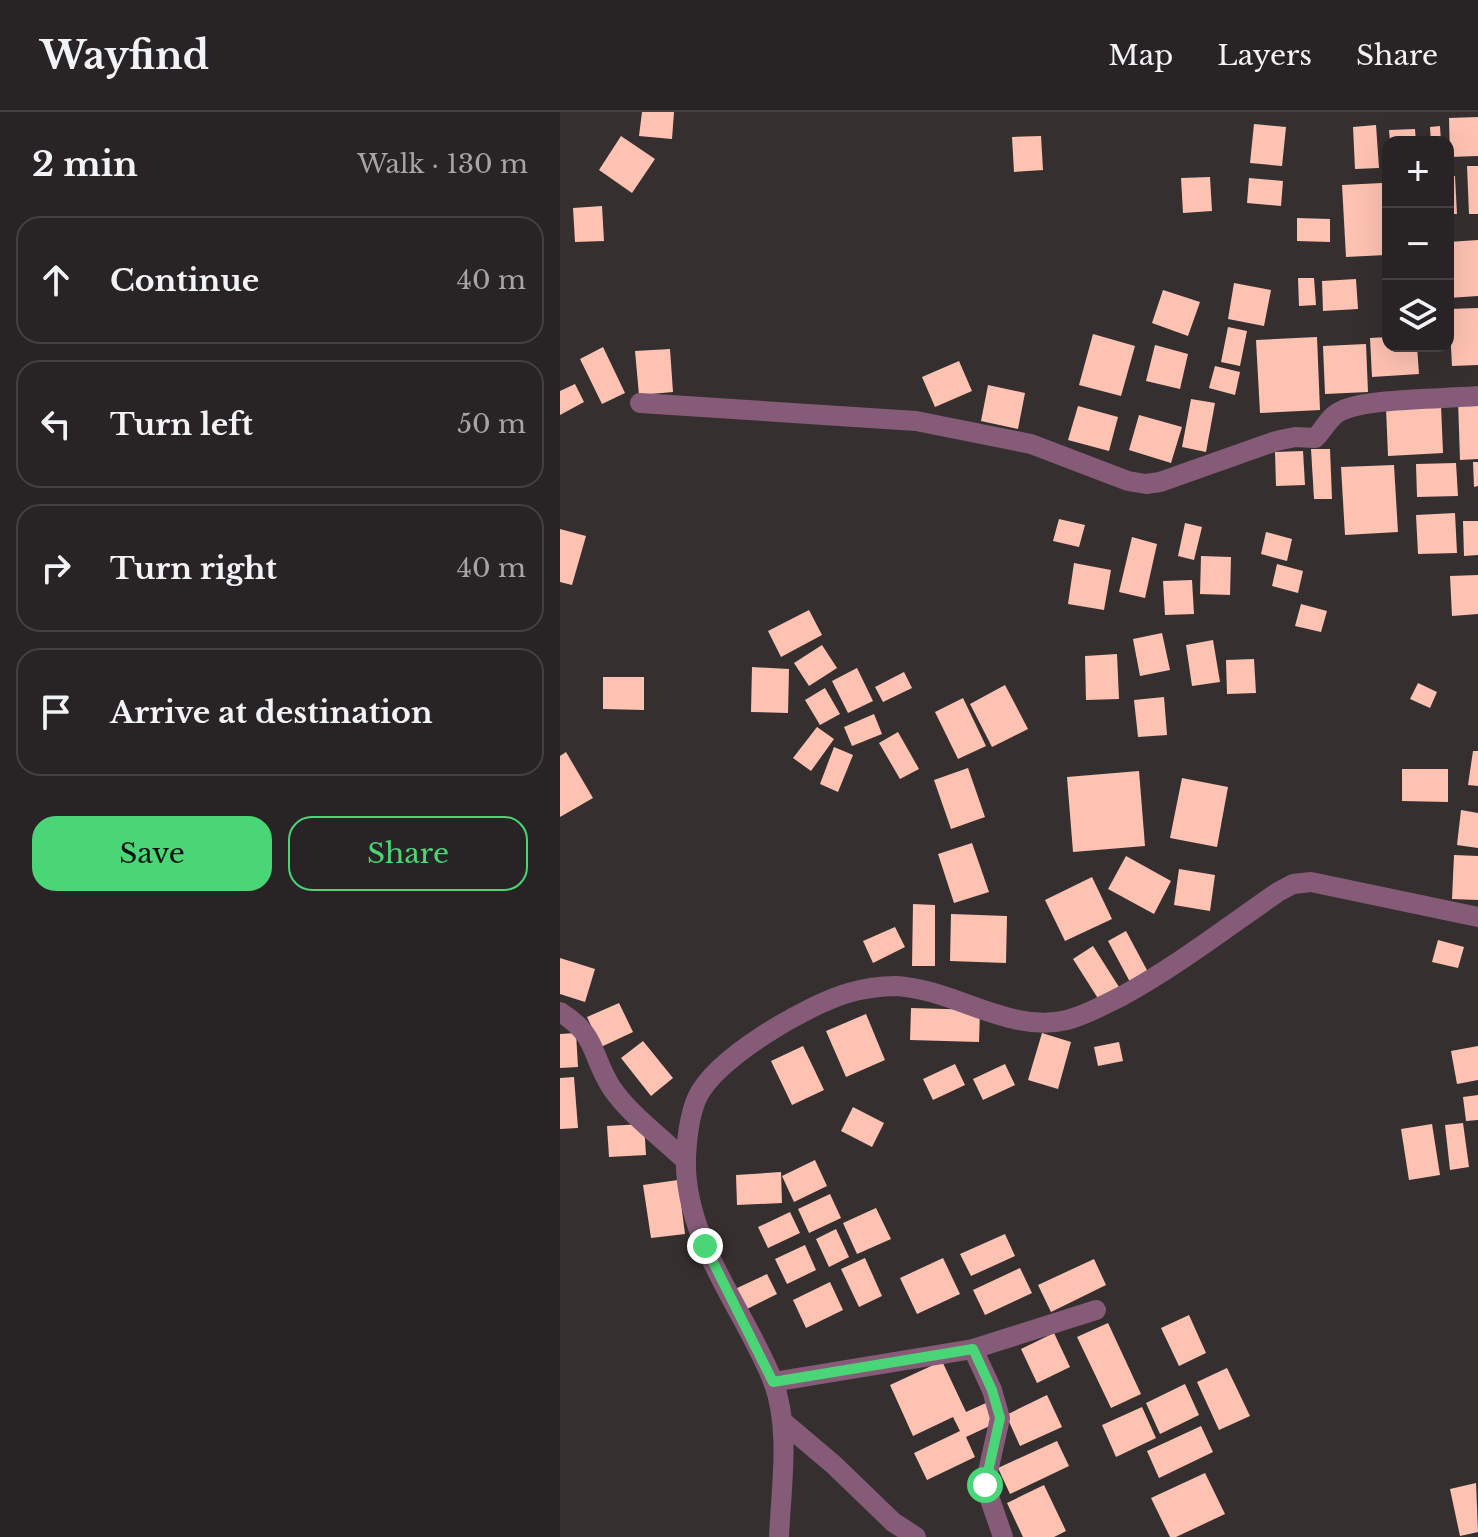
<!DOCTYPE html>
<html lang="en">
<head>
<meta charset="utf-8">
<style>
	body { margin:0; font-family:"Libre Baskerville",serif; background:#342f31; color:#f1f3f6 }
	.controls { position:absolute; right:24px; top:24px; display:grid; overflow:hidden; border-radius:16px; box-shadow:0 8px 32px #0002 }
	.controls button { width:72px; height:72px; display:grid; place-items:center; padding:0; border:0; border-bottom:2px solid #444041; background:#282324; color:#f1f3f6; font:40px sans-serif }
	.stop { position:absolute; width:24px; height:24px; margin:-18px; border:6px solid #4ad677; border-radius:50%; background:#fff }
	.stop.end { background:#4ad677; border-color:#fff; box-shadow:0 2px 8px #0008 }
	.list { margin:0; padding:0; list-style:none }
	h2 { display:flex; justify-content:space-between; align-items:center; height:104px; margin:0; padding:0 32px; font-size:34px }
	h2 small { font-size:26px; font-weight:400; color:#a5a4a6 }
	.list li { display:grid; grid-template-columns:52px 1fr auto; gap:24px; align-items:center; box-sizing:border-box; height:128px; margin:0 16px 16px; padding:0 16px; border:2px solid #444041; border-radius:24px }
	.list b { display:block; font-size:30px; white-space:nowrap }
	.list em { font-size:26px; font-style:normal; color:#a5a4a6 }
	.actions { display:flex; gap:16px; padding:24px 32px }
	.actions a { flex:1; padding:18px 0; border:2px solid #4ad677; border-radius:24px; text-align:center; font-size:28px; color:#4ad677 }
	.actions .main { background:#4ad677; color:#111 }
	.icon { flex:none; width:44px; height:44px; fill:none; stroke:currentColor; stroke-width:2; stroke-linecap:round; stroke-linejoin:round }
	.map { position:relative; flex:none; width:918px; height:1425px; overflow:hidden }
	header { display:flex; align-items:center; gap:48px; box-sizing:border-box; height:112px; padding:0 40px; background:#282324; border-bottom:2px solid #444041 }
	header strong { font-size:38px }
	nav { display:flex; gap:44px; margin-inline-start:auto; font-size:28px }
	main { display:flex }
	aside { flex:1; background:#282324 }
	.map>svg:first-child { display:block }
	.building { fill:#fec2b2 }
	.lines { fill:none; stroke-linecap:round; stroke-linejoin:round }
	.minor { stroke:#855b78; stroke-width:20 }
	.route { stroke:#4ad677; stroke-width:10 }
</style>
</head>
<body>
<header>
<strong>Wayfind</strong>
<nav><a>Map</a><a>Layers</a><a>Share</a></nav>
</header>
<main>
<aside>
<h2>2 min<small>Walk · 130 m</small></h2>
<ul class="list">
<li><svg class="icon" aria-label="ahead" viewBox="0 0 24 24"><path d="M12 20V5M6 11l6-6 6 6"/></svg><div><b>Continue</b></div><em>40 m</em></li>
<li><svg class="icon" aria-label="left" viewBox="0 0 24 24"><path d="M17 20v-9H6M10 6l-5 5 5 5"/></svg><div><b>Turn left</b></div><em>50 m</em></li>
<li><svg class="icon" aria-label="right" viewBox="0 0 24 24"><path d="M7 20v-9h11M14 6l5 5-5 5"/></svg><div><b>Turn right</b></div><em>40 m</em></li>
<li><svg class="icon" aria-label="arrive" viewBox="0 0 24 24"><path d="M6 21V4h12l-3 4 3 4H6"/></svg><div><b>Arrive at destination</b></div></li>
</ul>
<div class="actions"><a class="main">Save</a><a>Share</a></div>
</aside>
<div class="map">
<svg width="918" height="1425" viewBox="0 0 918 1425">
	<rect width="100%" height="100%" fill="#362f30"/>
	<!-- building -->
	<g class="building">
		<polygon points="82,0 114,0 112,27 79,24"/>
		<polygon points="918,5 918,44 890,45 889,6"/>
		<polygon points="694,12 726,15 722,54 690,51"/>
		<polygon points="816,13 819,56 795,57 793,15"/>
		<polygon points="880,14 881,30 871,30 870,15"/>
		<polygon points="855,17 856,30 830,30 829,18"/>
		<polygon points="61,24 95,47 72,81 39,58"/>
		<polygon points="481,24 483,58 454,60 452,25"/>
		<polygon points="907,54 918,54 918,102 909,102"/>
		<polygon points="888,64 895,64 897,102 888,102"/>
		<polygon points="650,65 652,99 623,101 621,66"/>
		<polygon points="689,66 723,69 721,94 687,91"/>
		<polygon points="822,71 826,143 786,145 782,73"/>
		<polygon points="42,94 44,129 15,130 13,96"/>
		<polygon points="737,106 770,107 770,130 737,129"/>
		<polygon points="918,128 918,184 888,186 888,130"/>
		<polygon points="738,166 754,166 756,193 739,194"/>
		<polygon points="796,167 798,197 763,199 762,169"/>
		<polygon points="674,171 711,178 704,214 668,207"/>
		<polygon points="603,178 640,190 628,224 592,211"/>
		<polygon points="918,196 918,253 892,254 889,197"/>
		<polygon points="668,215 687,219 680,254 661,250"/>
		<polygon points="533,222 575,234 561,284 519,273"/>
		<polygon points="757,225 760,298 700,301 696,228"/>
		<polygon points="828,225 828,234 857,234 859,262 812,265 810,226"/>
		<polygon points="806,232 808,280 765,282 763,234"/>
		<polygon points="595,233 628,242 620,277 586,269"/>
		<polygon points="43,235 65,281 42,292 20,247"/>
		<polygon points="110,237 113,280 79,283 75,239"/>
		<polygon points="399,249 412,279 375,295 362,265"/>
		<polygon points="655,254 680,260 675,283 649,276"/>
		<polygon points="15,272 24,290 0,303 0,279"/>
		<polygon points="428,273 465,281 458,317 421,309"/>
		<polygon points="631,287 655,291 646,340 622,335"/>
		<polygon points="918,287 918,347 900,348 898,288"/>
		<polygon points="881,293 883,341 828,344 826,296"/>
		<polygon points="518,294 558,305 549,339 508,328"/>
		<polygon points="579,303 622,315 611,351 569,338"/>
		<polygon points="751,337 770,337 772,387 754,387"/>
		<polygon points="743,339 745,373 716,374 715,340"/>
		<polygon points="913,350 918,350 918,374 914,375"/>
		<polygon points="896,351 898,384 857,385 856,352"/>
		<polygon points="834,353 838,420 785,423 781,355"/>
		<polygon points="895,401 897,441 858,442 856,403"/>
		<polygon points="499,407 525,413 519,435 493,429"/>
		<polygon points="903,409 918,409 918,443 904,444"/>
		<polygon points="625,411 642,415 634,448 618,444"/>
		<polygon points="0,417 26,424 12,473 0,470"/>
		<polygon points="706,420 732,427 727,449 701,442"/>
		<polygon points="572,425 597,432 585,486 559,480"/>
		<polygon points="641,444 671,445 670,483 640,482"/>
		<polygon points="514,451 551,458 544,498 508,492"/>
		<polygon points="717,452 743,459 738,481 712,474"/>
		<polygon points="918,463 918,502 892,504 890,464"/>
		<polygon points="632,468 634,502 605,503 603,469"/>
		<polygon points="741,492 767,499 761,520 735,514"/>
		<polygon points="249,498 262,523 221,545 208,519"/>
		<polygon points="602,521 610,558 580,564 573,527"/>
		<polygon points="653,528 660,570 632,574 626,533"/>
		<polygon points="262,533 277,556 249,574 234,551"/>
		<polygon points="557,542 559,587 526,588 525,544"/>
		<polygon points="694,547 696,581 667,582 666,548"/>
		<polygon points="192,555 229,557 228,601 191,600"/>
		<polygon points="297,556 313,589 288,601 272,569"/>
		<polygon points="344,560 352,576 323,590 315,575"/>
		<polygon points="43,565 84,565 84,598 43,597"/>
		<polygon points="858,571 877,580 870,596 850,587"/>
		<polygon points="445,573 468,617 432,635 410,592"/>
		<polygon points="265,576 280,602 260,613 245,588"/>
		<polygon points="604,585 607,623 578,625 574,588"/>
		<polygon points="403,586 426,634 398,647 375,600"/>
		<polygon points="314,602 322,622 292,634 284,615"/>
		<polygon points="257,615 274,627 251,659 233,646"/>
		<polygon points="338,620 359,657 340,667 319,631"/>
		<polygon points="274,635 293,643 278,680 260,672"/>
		<polygon points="913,639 918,639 918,674 908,673"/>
		<polygon points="6,640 33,686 0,705 0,644"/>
		<polygon points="408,656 425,705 391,717 374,668"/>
		<polygon points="842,657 888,657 888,690 842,689"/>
		<polygon points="579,659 585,734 513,740 507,665"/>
		<polygon points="622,666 668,675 657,735 610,726"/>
		<polygon points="901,698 918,701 918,736 897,733"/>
		<polygon points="412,731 429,780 394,791 378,742"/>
		<polygon points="894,743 918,744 918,788 892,787"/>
		<polygon points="566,744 611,769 594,802 548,777"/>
		<polygon points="619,757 655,763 650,799 614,793"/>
		<polygon points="532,765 552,807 505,829 485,788"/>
		<polygon points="353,792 375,793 375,854 352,854"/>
		<polygon points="391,802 447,804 446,851 390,849"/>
		<polygon points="335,815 345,835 313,851 303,829"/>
		<polygon points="566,819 588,860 570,870 548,829"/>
		<polygon points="878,828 904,835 898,856 872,850"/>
		<polygon points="533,834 559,875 539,888 513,847"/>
		<polygon points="0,846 35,857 25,890 0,882"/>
		<polygon points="59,891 73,920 41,935 27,905"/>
		<polygon points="351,896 420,898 419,930 350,928"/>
		<polygon points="306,902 325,948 286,965 266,919"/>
		<polygon points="16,921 18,955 0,956 0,922"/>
		<polygon points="482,921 511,930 498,977 468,968"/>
		<polygon points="83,929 113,966 91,984 61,946"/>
		<polygon points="559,930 563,949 538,954 534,935"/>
		<polygon points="243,934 264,978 232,993 211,949"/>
		<polygon points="918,934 918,968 897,972 891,939"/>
		<polygon points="395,952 405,973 373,988 363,967"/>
		<polygon points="445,952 455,973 423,988 413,967"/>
		<polygon points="14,965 18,1016 0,1017 0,966"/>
		<polygon points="918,983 918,1008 906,1009 903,985"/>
		<polygon points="293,995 324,1011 312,1035 281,1019"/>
		<polygon points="903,1011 909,1055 890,1058 885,1013"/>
		<polygon points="84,1012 86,1043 49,1045 47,1014"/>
		<polygon points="872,1012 880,1063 849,1068 841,1017"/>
		<polygon points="255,1048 267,1074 234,1090 222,1064"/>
		<polygon points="221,1060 222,1091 177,1093 176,1063"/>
		<polygon points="118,1068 125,1122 91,1126 83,1073"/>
		<polygon points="270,1082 281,1106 249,1121 238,1097"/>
		<polygon points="316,1096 331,1127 297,1142 283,1111"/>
		<polygon points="230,1100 240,1121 208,1136 198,1115"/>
		<polygon points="276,1117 289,1145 269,1155 256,1127"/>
		<polygon points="445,1122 455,1144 411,1164 400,1142"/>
		<polygon points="245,1133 256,1158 227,1172 215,1147"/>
		<polygon points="305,1146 322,1184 299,1195 281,1157"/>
		<polygon points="383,1146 400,1182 357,1202 340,1166"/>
		<polygon points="534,1147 546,1173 491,1200 478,1173"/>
		<polygon points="460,1156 472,1181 425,1203 413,1178"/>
		<polygon points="207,1162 217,1182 185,1198 175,1177"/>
		<polygon points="270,1170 283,1198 246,1216 233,1188"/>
		<polygon points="629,1203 646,1241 619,1254 601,1216"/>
		<polygon points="548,1211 581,1282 551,1296 517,1225"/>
		<polygon points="494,1221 510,1255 477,1271 461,1237"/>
		<polygon points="382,1249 406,1300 426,1291 436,1311 406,1325 415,1345 367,1368 354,1341 400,1319 393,1305 353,1324 330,1273"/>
		<polygon points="667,1256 690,1304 659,1318 637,1270"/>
		<polygon points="625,1272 639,1303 600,1322 586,1291"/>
		<polygon points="487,1283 502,1315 460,1334 446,1303"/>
		<polygon points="582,1295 596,1326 556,1345 542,1313"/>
		<polygon points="641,1314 653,1340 599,1366 587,1339"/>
		<polygon points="497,1329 509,1354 450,1382 438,1356"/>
		<polygon points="645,1361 665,1402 616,1425 610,1425 591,1386"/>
		<polygon points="916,1371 918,1420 900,1424 890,1377"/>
		<polygon points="484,1373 506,1419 494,1425 463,1425 447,1391"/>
	</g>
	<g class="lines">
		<!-- minor -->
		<g class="minor">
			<path d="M80,291L356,309L471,332L568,369L586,372L600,370L716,329L735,325L755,326C764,318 769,304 781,299C806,286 886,287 918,284"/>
			<path d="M0,900C38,924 30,941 51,975C68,1001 103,1027 126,1049"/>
			<polyline points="413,1237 432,1278 440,1306 425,1373 443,1425"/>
			<polyline points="213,1270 413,1237 536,1198"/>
			<polyline points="222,1309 274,1353 333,1410 356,1425"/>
			<path d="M219,1425C221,1375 231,1317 213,1269C184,1196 123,1127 126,1045C127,1025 129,1004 137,986C155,946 247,893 288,881C302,877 322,874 336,874C394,877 449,922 507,908C526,903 544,893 562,884C617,854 666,816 718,780L733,772L751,770L918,805"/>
		</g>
	</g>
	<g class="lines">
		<!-- route -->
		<polyline class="route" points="145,1134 213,1270 413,1237 432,1278 440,1306 425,1373"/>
	</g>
</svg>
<div class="controls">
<button>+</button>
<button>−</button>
<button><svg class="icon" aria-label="layers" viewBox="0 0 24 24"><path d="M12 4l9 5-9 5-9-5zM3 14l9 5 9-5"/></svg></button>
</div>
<div class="stop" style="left:425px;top:1373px"></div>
<div class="stop end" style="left:145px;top:1134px"></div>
</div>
</main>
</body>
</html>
